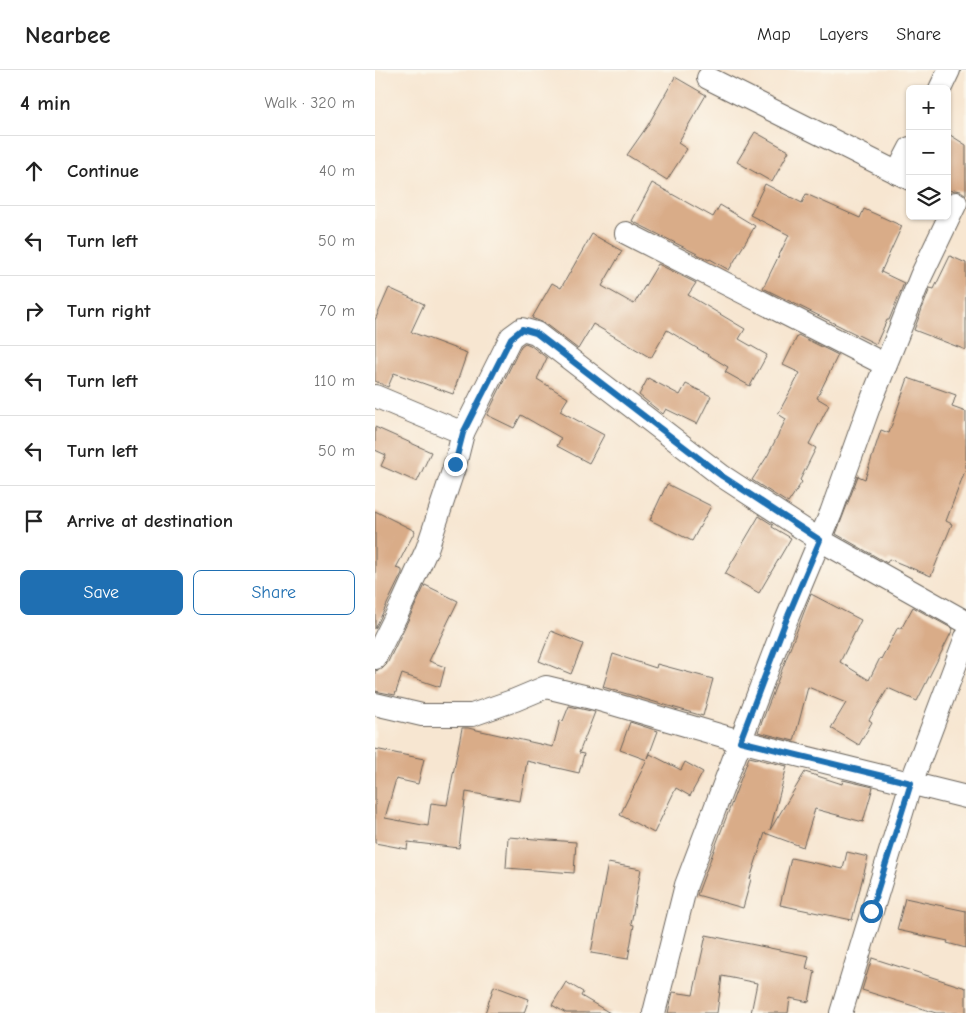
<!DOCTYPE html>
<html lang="en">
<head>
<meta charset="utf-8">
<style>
	body { margin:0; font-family:"Comic Neue",sans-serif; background:#f6f6f6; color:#222 }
	.controls { position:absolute; right:15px; top:15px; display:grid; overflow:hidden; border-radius:8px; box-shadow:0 1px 4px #0004 }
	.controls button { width:45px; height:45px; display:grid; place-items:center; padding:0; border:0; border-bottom:1px solid #e0e0e0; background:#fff; color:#222; font:25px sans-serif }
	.stop { position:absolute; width:15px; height:15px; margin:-11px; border:4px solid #1f6fb2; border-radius:50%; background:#fff }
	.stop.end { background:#1f6fb2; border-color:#fff; box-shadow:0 1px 5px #0008 }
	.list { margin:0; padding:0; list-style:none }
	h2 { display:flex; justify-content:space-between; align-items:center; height:65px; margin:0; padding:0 20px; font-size:21px }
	h2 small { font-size:16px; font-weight:400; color:#767676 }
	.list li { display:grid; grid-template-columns:32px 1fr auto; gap:15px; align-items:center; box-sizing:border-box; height:70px; padding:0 20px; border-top:1px solid #e0e0e0 }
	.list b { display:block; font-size:19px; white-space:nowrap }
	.list em { font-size:16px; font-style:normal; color:#767676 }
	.actions { display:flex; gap:10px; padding:15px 20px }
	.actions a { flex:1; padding:11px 0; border:1px solid #1f6fb2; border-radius:8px; text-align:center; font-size:18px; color:#1f6fb2 }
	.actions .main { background:#1f6fb2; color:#fff }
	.icon { flex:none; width:28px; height:28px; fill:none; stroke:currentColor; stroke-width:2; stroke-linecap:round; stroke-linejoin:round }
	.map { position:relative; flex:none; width:591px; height:943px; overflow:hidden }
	header { display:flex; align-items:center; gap:30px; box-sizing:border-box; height:70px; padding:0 25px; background:#fff; border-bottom:1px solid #e0e0e0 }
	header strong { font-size:24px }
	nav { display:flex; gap:28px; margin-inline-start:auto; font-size:18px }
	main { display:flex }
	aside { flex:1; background:#fff }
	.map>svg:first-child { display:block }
	.building { fill:#d9ac88 }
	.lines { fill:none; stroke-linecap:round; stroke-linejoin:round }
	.minor-casing { stroke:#69635b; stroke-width:24 }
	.minor { stroke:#fff; stroke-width:22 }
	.route { stroke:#1f6fb2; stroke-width:6 }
</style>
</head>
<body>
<header>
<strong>Nearbee</strong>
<nav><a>Map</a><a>Layers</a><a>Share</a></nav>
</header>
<main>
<aside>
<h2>4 min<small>Walk · 320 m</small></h2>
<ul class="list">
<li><svg class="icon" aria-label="ahead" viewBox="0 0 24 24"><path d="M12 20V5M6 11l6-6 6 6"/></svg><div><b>Continue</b></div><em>40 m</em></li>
<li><svg class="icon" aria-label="left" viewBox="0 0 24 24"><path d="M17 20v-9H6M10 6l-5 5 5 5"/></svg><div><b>Turn left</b></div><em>50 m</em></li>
<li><svg class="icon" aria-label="right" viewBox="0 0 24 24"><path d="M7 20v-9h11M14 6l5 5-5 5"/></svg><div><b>Turn right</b></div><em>70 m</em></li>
<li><svg class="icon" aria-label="left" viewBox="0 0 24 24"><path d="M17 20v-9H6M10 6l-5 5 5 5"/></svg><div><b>Turn left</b></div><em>110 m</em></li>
<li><svg class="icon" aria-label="left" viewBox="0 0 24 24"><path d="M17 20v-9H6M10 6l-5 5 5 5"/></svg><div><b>Turn left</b></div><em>50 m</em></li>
<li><svg class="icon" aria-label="arrive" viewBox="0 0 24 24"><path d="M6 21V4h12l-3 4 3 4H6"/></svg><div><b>Arrive at destination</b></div></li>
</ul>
<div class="actions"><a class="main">Save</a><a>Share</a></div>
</aside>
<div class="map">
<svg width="591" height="943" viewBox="0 0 591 943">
	<rect width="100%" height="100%" fill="#fbf7ec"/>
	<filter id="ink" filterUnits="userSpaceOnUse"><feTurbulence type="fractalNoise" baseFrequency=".02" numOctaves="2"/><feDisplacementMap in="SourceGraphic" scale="10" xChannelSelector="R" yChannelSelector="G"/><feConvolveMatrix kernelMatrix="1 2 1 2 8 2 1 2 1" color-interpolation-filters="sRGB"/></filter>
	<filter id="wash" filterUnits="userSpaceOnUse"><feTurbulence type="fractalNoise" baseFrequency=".0096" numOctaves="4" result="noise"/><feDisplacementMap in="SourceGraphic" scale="20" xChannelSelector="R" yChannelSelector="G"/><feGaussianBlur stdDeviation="1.12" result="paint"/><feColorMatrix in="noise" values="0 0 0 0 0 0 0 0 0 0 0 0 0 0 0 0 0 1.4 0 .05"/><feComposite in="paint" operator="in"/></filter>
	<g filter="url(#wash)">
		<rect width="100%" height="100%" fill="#f7e6d1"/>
		<g id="blocks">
			<!-- building -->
			<g class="building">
				<polygon points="300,7 331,25 303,73 312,79 292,110 252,85 273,55"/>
				<polygon points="380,62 414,81 397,112 362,92"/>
				<polygon points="572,63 591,75 591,125 586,121 580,120 576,121 572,119"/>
				<polygon points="277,113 338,147 345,135 380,156 354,200 335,189 334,190 257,151"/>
				<polygon points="390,114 427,133 431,124 485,148 489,139 527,156 506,202 529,213 514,250 512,250 501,274 388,218 414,165 375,145"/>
				<polygon points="217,164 247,181 227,216 259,234 283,194 321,213 313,225 370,259 364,269 392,285 375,316 350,302 353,297 292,260 276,288 218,254 203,279 169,253 157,248 177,213 186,218"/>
				<polygon points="575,186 591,193 591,280 539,260 555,218 559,219"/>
				<polygon points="14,218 49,234 36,262 92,283 78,324 19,303 13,317 0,311 0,250"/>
				<polygon points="423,265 463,285 442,328 454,335 434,374 441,378 425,410 427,412 413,433 377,410 393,385 411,349 403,344 425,303 408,295"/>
				<polygon points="150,273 155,275 172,288 162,309 193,328 185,341 229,365 214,393 182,376 186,368 146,345 139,358 112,345 146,276"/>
				<polygon points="273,308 305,325 311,314 336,326 322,354 291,339 288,344 264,325"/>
				<polygon points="533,308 581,325 577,337 591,342 591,398 571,451 577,454 556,506 514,489 512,493 461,464 483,406 490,409 506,360 514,363"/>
				<polygon points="0,357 56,382 42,412 6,396 11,385 0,380"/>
				<polygon points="292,414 336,436 317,471 275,450"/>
				<polygon points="0,441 40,461 21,498 27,500 27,503 0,559"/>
				<polygon points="384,446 398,455 397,457 416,468 384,523 350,504"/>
				<polygon points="50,515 83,531 54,591 70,597 65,617 27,604 20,625 0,621 0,601 7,599 12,594"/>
				<polygon points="436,524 486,550 465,592 494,610 505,588 506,589 523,557 526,559 538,537 578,559 542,631 513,618 494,650 497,652 484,675 456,658 471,633 433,617 419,671 383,662"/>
				<polygon points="176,561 208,574 196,604 164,591"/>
				<polygon points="238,584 281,598 282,594 338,609 328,646 228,617"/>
				<polygon points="194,636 220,642 204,683 209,684 204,703 152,691 145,731 91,722 84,778 33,772 32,779 0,773 0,679 49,689 43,714 21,709 10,748 53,756 56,733 72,735 87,658 93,658 178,677 185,650 188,651"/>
				<polygon points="255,652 283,661 273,688 275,684 306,700 310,692 328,702 315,726 301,718 279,763 245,745 272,690 245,680"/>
				<polygon points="374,687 412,696 395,760 430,702 467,714 468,710 498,717 488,752 440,739 428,777 390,763 375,809 376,809 368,838 322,825"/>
				<polygon points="133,767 201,772 199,803 131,798"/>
				<polygon points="472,782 493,787 477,850 405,835 416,788 468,799"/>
				<polygon points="233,793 266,799 256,854 259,855 253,889 216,883"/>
				<polygon points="530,828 591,841 591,878 572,873 573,871 522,860"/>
				<polygon points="331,865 434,886 431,899 440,901 434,932 415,928 413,943 376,943 382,913 347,906 342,943 293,943 298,922 318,925"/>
				<polygon points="497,888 591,918 591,943 561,943 487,920"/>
				<polygon points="191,912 208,922 206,926 235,943 191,943 177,935"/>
				<polygon points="119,916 154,929 149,943 110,943"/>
			</g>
		</g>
	</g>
	<g filter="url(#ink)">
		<use href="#blocks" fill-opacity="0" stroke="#69635b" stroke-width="1"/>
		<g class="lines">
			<!-- minor casing -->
			<g class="minor-casing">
				<g id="minor">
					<polyline points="333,8 535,109"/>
					<polyline points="565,19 574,0"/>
					<polyline points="522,103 535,78"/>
					<polyline points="251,163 511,295"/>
					<polyline points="0,326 88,363"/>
					<polyline points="0,588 28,532 52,479 80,395 88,363 136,267 147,259 161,263 347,406 445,470 591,552"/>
					<polyline points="0,634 47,645 97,645 140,630 171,617 221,629 365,671 591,727"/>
					<polyline points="279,943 311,815 410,553 456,443 495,334 546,206 581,133"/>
					<polyline points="466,943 536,713 591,567"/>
				</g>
			</g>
			<!-- minor -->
			<use href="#minor" class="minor"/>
		</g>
	</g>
	<g class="lines" filter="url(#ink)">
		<!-- route -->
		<polyline class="route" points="80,394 88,363 136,268 147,259 161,263 347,406 445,470 410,553 365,671 536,713 496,841"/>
	</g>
</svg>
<div class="controls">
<button>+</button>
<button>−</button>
<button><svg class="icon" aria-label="layers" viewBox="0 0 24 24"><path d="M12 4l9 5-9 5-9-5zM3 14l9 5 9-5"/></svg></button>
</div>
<div class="stop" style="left:496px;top:841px"></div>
<div class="stop end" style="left:80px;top:394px"></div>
</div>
</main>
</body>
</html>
